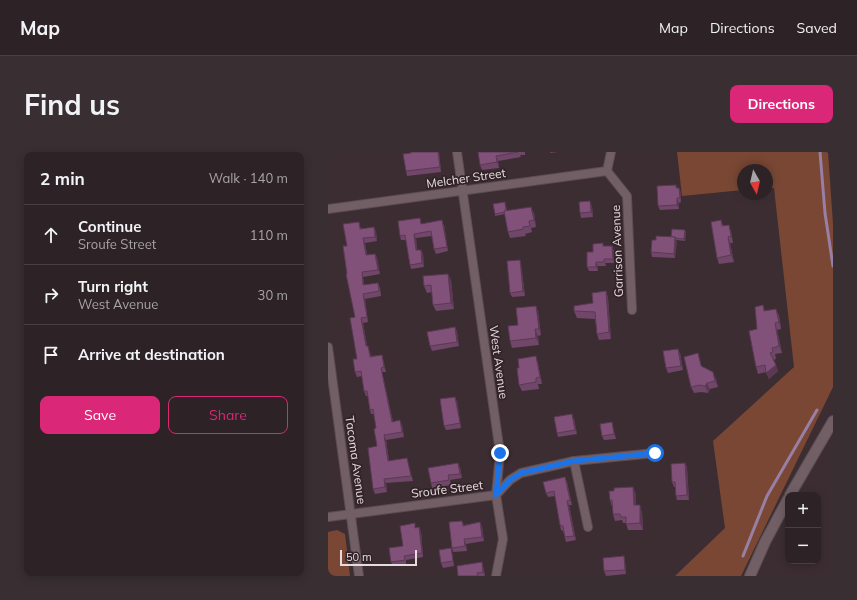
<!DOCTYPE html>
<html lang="en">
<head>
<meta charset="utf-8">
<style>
	body { margin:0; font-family:Mulish,sans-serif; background:#392f32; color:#f1f3f6 }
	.controls { position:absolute; right:12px; bottom:12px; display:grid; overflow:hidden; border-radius:8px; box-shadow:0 2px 10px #0003 }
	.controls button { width:36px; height:36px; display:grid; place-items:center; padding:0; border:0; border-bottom:1px solid #483f43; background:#2d2226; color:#f1f3f6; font:20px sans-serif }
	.compass { position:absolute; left:409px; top:12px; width:36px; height:36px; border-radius:50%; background:#2d2226; box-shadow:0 2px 10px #0003; rotate:172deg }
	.scale { position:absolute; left:12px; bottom:10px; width:77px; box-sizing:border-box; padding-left:4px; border:2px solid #e6dbdf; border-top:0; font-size:11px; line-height:14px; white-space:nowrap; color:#e6dbdf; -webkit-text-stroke:3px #322328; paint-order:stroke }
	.stop { position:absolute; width:12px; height:12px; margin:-9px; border:3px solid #1a73e8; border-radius:50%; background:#fff }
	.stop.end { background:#1a73e8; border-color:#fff; box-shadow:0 1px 4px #0008 }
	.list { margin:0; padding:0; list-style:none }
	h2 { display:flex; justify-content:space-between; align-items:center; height:52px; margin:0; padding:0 16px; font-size:17px }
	h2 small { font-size:13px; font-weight:400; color:#a7a4a7 }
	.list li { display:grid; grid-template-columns:26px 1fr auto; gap:12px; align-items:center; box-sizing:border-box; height:60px; padding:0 16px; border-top:1px solid #483f43 }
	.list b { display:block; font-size:15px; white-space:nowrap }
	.list p { margin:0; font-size:13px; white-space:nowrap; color:#a7a4a7 }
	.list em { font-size:13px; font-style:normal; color:#a7a4a7 }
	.actions { display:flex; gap:8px; padding:12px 16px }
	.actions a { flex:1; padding:9px 0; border:1px solid #db2777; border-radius:8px; text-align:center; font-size:14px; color:#db2777 }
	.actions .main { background:#db2777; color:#fff }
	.icon { flex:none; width:22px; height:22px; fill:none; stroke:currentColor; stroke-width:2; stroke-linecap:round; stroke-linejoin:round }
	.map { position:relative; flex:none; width:505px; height:424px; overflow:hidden; border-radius:8px }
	header { display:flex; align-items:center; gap:24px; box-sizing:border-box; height:56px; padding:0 20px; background:#2d2226; border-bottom:1px solid #483f43 }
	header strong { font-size:19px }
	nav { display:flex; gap:22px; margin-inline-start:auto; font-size:14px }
	.intro { display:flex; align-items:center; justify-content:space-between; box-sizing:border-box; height:96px; padding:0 24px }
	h1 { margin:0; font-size:28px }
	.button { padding:10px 18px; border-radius:8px; background:#db2777; color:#fff; font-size:14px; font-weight:700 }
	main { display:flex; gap:24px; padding:0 24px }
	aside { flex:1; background:#2d2226; border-radius:8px; box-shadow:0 2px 10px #0003 }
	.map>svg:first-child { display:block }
	.green { fill:#7a4735 }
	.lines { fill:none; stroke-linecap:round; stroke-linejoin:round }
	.stream { stroke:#987fa5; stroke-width:3 }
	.street-casing { stroke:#5a4c51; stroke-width:10 }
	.secondary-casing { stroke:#5a4c51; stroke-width:12 }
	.street { stroke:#715f65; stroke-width:8 }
	.secondary { stroke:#715f65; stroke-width:10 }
	.wall { fill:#704669 }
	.shaded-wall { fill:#5b3955 }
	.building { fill:#82517a; stroke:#5b3955 }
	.route { stroke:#1a73e8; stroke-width:5 }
	.labels { text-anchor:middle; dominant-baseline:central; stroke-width:3.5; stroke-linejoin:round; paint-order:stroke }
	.street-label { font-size:12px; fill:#e6dbdf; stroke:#322328 }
</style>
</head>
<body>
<header>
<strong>Map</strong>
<nav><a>Map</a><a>Directions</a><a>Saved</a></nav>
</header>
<div class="intro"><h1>Find us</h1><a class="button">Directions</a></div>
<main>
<aside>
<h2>2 min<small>Walk · 140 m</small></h2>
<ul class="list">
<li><svg class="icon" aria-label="ahead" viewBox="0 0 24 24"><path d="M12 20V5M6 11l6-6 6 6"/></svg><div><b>Continue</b><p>Sroufe Street</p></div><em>110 m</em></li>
<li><svg class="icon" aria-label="right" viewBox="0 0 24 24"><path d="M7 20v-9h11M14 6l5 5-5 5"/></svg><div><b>Turn right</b><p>West Avenue</p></div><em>30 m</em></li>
<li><svg class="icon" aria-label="arrive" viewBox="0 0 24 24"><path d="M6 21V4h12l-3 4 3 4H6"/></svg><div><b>Arrive at destination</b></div></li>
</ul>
<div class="actions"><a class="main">Save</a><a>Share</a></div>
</aside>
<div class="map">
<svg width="505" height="424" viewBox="0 0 505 424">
	<rect width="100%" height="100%" fill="#3c2d32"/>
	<!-- green -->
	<g class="green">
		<polygon points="349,0 500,0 505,72 505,235 413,424 347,424 397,376 385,289 466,215 446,36 439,36 439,18 415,18 415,38 354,44"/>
		<polygon points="9,378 17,382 22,424 0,424 0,380"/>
	</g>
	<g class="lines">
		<!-- stream -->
		<g class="stream">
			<polyline points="492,0 497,61 505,114"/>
			<polyline points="415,404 439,344 489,258"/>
		</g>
		<!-- street casing -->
		<g class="street-casing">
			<g id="street">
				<polyline points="129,0 172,301 168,343 175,387 168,424"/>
				<polyline points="283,0 279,19 299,44 304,158"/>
				<polyline points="0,57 279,19"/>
				<polyline points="0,195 31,424"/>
				<polyline points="246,309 260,375"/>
				<polyline points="0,365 168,343 182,328 193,321 246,309 327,301"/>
			</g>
		</g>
		<!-- secondary casing -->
		<g class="secondary-casing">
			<g id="secondary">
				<polyline points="462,343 505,269"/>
				<polyline points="422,424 437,390 460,347"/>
			</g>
		</g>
		<!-- street -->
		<use href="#street" class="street"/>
		<!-- secondary -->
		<use href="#secondary" class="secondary"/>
	</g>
	<!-- wall -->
	<g class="wall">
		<polygon points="83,0 111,0 113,20 79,24 78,19 83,1"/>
		<polygon points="150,0 197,0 197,3 192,3 193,5 170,9 171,16 154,18 152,13"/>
		<polygon points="222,0 230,0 222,1"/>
		<polygon points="348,33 349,36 351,36 353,41 353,50 351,51 351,57 332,58 330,54"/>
		<polygon points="178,53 179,59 206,61 208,75 203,76 204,80 197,82 198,84 182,86 180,80 177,62 167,64 167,62"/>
		<polygon points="264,54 265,65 253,66 252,61"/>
		<polygon points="393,68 395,73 403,79 405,91 402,91 406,110 391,112 389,106"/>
		<polygon points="94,72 116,73 120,99 108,102 106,97 104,84 88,86 89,98 93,98 95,102 96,115 83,117 82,113 78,88 73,88 72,84"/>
		<polygon points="32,74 33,77 46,75 48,80 49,89 37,91 39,103 47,102 49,106 52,122 35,125 36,133 50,131 52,136 53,144 37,147 40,170 35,171 39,194 40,194 43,204 54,203 55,207 58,220 54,220 65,270 74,273 76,285 58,288 61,309 80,311 85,329 58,331 59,340 47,342 45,337 49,294 48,276 46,262 43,262 42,258 40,244 38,244 36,239 34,224 29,225 27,220 29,207 27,165 19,122 19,94"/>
		<polygon points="358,80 357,89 348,88 347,106 324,105 323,100 328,88 343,85"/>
		<polygon points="276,94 284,94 286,99 286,111 277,111 278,114 270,114 270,119 261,119 259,115 265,100"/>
		<polygon points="192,108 193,112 197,144 184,145 182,141"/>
		<polygon points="123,128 126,157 108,159 105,153 104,140 99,141 96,134"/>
		<polygon points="278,139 280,146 283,187 271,188 269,182 267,167 249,166 246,159 265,151"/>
		<polygon points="435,153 437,159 451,163 453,177 449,178 454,201 447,202 448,207 445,208 450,219 441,227 438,220 430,222 428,215 429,177"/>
		<polygon points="208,154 210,160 213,183 210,184 211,193 184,196 182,189 190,173"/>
		<polygon points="127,175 129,180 131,194 104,199 102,194"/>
		<polygon points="352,201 355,218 340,221 338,216"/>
		<polygon points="372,208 374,215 388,227 390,235 382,237 380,241 373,240 366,241 363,235"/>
		<polygon points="210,211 214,232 210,232 211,237 194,239 191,233"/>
		<polygon points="129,249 133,276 118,278 116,274"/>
		<polygon points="246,267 249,282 230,285 229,281"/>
		<polygon points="285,275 288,287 276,288 274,284"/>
		<polygon points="357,311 359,316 361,348 349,348 348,344 347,335 346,335 344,330"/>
		<polygon points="132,315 134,326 122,328 123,333 104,336 103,331"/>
		<polygon points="237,325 239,330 244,353 241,353 248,388 238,390 235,379 233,378 232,373 227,344 220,345 218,341"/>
		<polygon points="308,342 308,353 314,360 315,378 300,378 298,371 295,371 294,368 287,369 285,362 285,354 284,355 282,348"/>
		<polygon points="134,369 136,373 152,370 154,375 156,389 138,392 139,399 125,400 124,396"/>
		<polygon points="91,375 93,380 95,405 78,408 78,412 65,414 63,410 88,376"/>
		<polygon points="123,396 124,400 126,414 115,416 113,411"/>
		<polygon points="296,404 297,409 298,422 278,424 276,419"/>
		<polygon points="155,414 157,424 130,424"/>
	</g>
	<!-- shaded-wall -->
	<g class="shaded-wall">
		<polygon points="110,0 111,0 113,20 112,15"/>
		<polygon points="168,4 170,9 171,16 169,10"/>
		<polygon points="351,36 353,41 353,50 352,46"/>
		<polygon points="349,46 351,51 351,57 349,53"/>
		<polygon points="262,49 264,54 265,65 263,60"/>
		<polygon points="203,55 206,61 208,75 206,68"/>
		<polygon points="114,68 116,73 120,99 119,95"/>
		<polygon points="401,73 403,79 405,91 403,84"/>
		<polygon points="46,75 48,80 49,89 47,85"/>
		<polygon points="357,78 358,80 357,89 356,87"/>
		<polygon points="86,82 88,86 90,103 88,98"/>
		<polygon points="347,85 349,90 347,106 346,102"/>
		<polygon points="400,85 402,91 406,110 403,103"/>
		<polygon points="35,86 37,91 40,108 38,103"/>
		<polygon points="284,94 286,99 286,111 285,107"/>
		<polygon points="93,98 95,102 96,115 94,111"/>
		<polygon points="47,102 49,106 52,122 50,118"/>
		<polygon points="192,108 193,112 197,144 195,139"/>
		<polygon points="268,110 270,114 270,119 268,115"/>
		<polygon points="34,120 35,125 37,137 35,133"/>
		<polygon points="120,122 123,128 126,157 123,151"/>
		<polygon points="278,139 280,146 283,187 281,180"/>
		<polygon points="35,142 37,147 40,170 39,165"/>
		<polygon points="208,154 210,160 213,183 211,177"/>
		<polygon points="448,157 451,163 453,177 451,170"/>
		<polygon points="33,166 35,171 40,199 38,194"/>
		<polygon points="447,171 449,178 454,201 451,194"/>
		<polygon points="127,175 129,180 131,194 129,190"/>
		<polygon points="207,177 210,184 211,193 208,186"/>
		<polygon points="350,197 352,201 355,218 353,214"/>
		<polygon points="54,203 55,207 58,220 56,215"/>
		<polygon points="208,204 210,211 214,232 212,225"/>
		<polygon points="448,213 450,219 441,227 438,221"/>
		<polygon points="53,216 54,220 66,274 64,270"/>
		<polygon points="385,220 388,227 390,235 387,229"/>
		<polygon points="379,231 382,237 380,241 377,234"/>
		<polygon points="127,245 129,249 133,276 132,271"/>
		<polygon points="244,262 246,267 249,282 247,278"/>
		<polygon points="72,268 74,273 76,285 74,280"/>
		<polygon points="284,270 285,275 288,287 286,282"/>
		<polygon points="56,283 58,288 62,314 60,309"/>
		<polygon points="130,311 132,315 134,326 132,322"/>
		<polygon points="357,311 359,316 361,348 359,343"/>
		<polygon points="237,325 239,330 244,353 242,348"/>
		<polygon points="56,327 58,331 59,340 57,335"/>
		<polygon points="305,335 308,342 308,360 306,353"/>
		<polygon points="239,349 241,353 248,388 246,384"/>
		<polygon points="312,353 314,360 315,378 312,371"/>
		<polygon points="152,370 154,375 156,389 154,385"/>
		<polygon points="91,375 93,380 95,405 94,401"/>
		<polygon points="136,387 138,392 139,399 137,394"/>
		<polygon points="296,404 297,409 298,422 297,418"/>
		<polygon points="154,410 155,414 157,424 155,420"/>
	</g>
	<!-- building -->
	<g class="building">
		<polygon points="83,0 110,0 112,15 78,19 75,2 83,1"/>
		<polygon points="150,0 190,0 168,4 169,10 152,13"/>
		<polygon points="348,33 348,36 351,36 352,46 349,46 349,53 330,54 329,34"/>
		<polygon points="262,49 263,60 252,61 251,50"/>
		<polygon points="177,50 178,59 176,59 177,60 167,62 165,52"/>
		<polygon points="203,55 206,68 201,69 202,74 195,75 195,77 180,80 176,59"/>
		<polygon points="92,66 93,72 114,68 119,95 106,97 103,79 86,82 88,98 93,98 94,111 82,113 77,83 72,84 70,69"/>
		<polygon points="393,68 394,74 401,73 403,84 400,85 403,103 389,106 383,70"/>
		<polygon points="31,70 32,77 46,75 47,85 35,86 38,103 47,102 50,118 34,120 35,133 50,131 51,139 35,142 39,165 33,166 38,194 40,194 42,205 54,203 56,215 53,216 64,270 72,268 74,280 56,283 60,309 79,306 83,324 56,327 57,335 45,337 40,296 49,294 46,277 48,276 45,257 42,258 39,239 36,239 33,219 27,220 25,207 29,207 22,166 27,165 18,122 19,122 15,94 19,94 15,72"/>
		<polygon points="344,77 357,78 356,87 347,86 347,85 343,85"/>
		<polygon points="328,84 347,85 346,102 323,100 324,88 328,88"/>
		<polygon points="275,91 275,94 284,94 285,107 276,107 276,110 268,110 268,115 259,115 259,100 265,100 265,92"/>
		<polygon points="192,108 195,139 182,141 179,109"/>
		<polygon points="120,122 123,151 105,153 103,133 96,134 95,124"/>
		<polygon points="278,139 281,180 269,182 267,160 246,159 246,154 265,151 264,141"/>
		<polygon points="435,153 436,159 448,157 451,170 447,171 451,194 444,196 445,200 442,201 448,213 438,221 437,213 428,215 421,179 429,177 427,155"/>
		<polygon points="208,154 211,177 207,177 208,186 182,189 180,174 190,173 188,156"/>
		<polygon points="127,175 129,190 102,194 99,180"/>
		<polygon points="350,197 353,214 338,216 335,199"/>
		<polygon points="370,201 373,214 385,220 387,229 379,231 377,234 371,233 363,235 356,205"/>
		<polygon points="208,204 212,225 208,226 208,230 191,233 189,216 191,216 190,207"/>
		<polygon points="127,245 132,271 116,274 112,247"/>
		<polygon points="244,262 247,278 229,281 226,265"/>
		<polygon points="284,270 286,282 274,284 272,272"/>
		<polygon points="130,311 132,322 120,323 121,328 103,331 100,316"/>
		<polygon points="357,311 359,343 348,344 347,330 344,330 343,312"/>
		<polygon points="237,325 242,348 239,349 246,384 237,385 235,374 232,373 226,339 218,341 215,330"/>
		<polygon points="305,335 306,353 312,353 312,371 298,372 298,365 293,365 292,362 285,362 284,348 282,348 281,339 286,339 286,336"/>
		<polygon points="134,369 135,374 152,370 154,385 136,387 137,394 124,396 121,370"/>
		<polygon points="87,371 87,376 91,375 94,401 76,404 77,408 63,410 61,396 75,394 72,374"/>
		<polygon points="123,396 125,409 113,411 111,398"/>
		<polygon points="296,404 297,418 276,419 275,406"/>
		<polygon points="154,410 155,420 149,421 150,424 130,424 129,414"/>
	</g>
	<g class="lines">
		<!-- route -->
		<polyline class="route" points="172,301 168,343 182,328 193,321 246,309 327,301"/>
	</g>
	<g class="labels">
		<!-- street labels -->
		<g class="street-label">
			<text transform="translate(138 26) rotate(-8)">Melcher Street</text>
			<text transform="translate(289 99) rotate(-92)">Garrison Avenue</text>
			<text transform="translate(171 210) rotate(82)">West Avenue</text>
			<text transform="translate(28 308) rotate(82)">Tacoma Avenue</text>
			<text transform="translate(119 337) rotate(-7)">Sroufe Street</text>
		</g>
	</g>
</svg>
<div class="controls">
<button>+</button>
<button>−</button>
</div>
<svg class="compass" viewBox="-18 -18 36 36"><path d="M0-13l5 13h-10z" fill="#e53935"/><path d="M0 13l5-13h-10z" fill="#a7a4a7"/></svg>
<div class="scale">50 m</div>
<div class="stop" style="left:327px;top:301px"></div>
<div class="stop end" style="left:172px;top:301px"></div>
</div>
</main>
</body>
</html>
